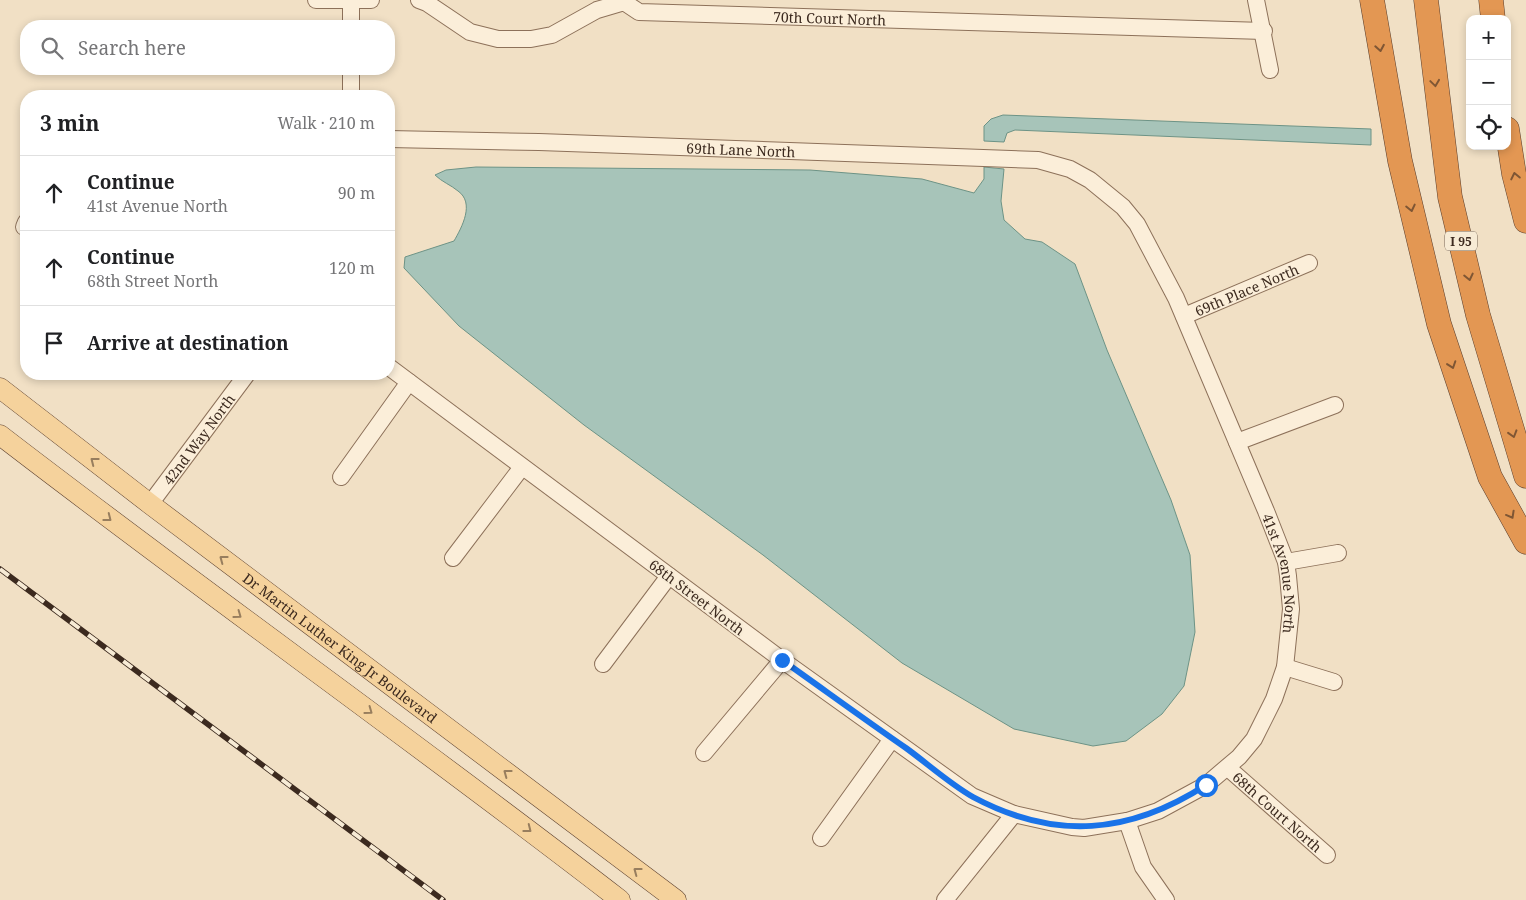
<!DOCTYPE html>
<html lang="en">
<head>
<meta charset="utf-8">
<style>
	body { margin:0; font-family:"Noto Serif",serif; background:#f2f2f2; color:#202124 }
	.controls { position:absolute; right:15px; top:15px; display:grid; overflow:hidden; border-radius:10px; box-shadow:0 2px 8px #0003 }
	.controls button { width:45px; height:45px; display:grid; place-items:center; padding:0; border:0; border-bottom:1px solid #e0e0e0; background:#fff; color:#202124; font:25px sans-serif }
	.stop { position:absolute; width:15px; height:15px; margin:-11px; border:4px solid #1a73e8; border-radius:50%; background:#fff }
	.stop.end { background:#1a73e8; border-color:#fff; box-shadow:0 1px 5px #0008 }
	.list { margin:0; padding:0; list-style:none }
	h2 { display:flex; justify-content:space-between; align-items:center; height:65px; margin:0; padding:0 20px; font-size:21px }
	h2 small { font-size:16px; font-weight:400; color:#757577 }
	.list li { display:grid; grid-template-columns:32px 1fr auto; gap:15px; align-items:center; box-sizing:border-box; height:75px; padding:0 20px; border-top:1px solid #e0e0e0 }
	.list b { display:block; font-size:19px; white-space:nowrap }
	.list p { margin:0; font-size:16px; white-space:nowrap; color:#757577 }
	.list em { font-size:16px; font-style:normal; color:#757577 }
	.icon { flex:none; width:28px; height:28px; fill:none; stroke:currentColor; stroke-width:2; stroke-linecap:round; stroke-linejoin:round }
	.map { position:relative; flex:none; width:1526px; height:900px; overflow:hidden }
	.search { position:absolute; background:#fff; box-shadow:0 2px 8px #0003; left:20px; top:20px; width:375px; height:55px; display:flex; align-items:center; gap:12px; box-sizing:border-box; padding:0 18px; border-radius:20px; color:#757577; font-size:19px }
	.panel { position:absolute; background:#fff; box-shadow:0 2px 8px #0003; left:20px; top:90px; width:375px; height:290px; border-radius:20px }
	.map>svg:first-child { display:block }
	.water { fill:#a7c4b9; stroke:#6d9386 }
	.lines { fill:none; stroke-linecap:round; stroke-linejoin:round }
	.minor-casing { stroke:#8d715a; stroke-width:18 }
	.major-casing { stroke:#5b3f2e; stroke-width:21 }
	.highway-casing { stroke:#5b3f2e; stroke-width:25 }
	.minor { stroke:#fbeed9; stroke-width:16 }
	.major { stroke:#f5d29c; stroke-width:20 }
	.highway { stroke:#e39753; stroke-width:24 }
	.rail-casing { stroke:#3c2a1f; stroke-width:5.5 }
	.rail { stroke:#f7ebd5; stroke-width:4; stroke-dasharray:11; stroke-linecap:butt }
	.oneway { stroke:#7f5634 }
	.oneway2 { stroke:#987e5e }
	.route { stroke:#1a73e8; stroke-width:6 }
	.labels { text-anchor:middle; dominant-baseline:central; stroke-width:4; stroke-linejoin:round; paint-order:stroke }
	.shield { fill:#f7ebd5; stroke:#746456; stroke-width:1 }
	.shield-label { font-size:12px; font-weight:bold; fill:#3c2a1f }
	.street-label { font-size:14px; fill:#3c2a1f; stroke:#f7ebd5 }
</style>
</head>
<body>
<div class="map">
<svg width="1526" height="900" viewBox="0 0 1526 900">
	<rect width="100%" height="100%" fill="#f1e0c5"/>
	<!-- water -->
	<g class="water">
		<polygon points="1003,115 1371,129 1371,145 1015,130 1007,133 1004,142 984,141 984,126 991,119"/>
		<path d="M476,167L810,170L922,179L974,193L984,179V167L1004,169L1001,201L1004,220L1025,239L1042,242L1075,264L1107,350L1171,500L1190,555L1195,632L1184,686L1162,714L1126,741L1093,746L1014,729L902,663L763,555L584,425L459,326L404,268L405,257L454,241C462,227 475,203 458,191C451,185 442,182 435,175L446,170Z"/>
	</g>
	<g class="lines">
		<!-- minor casing -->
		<g class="minor-casing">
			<g id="minor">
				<polyline points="316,0 371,0"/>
				<polyline points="351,0 351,26"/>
				<path id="s1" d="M419,0L427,3L470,32L498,39H531L552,35L597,10L624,2L639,12L1264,31"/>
				<polyline points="1256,0 1270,70"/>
				<polyline points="351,69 351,96"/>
				<path id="s2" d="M389,139L539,142L1038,160L1070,169L1090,180L1123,207L1137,224L1176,298L1266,511L1286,562L1288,576L1291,609L1285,667L1274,699L1254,739L1239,757L1206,785L1158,811L1127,821L1084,828L1072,827L1014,814L972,796L782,660L389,367"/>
				<polyline points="24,227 26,222"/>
				<path id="s3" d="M1184,316L1309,263"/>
				<polyline points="1237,442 1335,405"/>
				<polyline points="341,477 409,382"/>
				<path id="s4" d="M150,504L247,374"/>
				<polyline points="453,558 522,467"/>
				<polyline points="1286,562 1338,553"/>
				<polyline points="603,664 669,576"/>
				<polyline points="1285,667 1334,682"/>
				<polyline points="704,753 782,660"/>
				<path id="s5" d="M1228,768L1327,855"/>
				<polyline points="1127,821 1143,867 1166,900"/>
				<polyline points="821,838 892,739"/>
				<polyline points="945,900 1014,814"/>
			</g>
		</g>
		<!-- major casing -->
		<g class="major-casing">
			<g id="major">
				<path id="s6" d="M0,388L150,504L676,900"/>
				<path d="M0,435C205,593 416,742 620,900"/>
			</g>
		</g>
		<!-- highway casing -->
		<g class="highway-casing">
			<g id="highway">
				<polyline points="1372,0 1400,161 1439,324 1490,477 1526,542"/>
				<polyline points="1426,0 1450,197 1478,315 1526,476"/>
				<polyline points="1491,0 1493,19"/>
				<polyline points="1507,129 1514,174 1526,221"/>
			</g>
		</g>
		<!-- minor -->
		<use href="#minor" class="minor"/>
		<!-- major -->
		<use href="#major" class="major"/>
		<!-- highway -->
		<use href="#highway" class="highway"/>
		<!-- rail casing -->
		<g class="rail-casing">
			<polyline id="rail" points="0,569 443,900"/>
		</g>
		<!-- rail -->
		<use href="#rail" class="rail"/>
	</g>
	<!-- one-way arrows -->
	<defs><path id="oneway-chevron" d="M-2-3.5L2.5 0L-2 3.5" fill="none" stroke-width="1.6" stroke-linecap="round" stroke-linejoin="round" transform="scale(1.25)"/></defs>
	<g class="oneway">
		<use href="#oneway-chevron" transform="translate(1380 48) rotate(80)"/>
		<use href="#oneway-chevron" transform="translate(1435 83) rotate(82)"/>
		<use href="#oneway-chevron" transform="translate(1515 176) rotate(-102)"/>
		<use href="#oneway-chevron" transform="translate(1411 208) rotate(77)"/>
		<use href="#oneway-chevron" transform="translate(1469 277) rotate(77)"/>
		<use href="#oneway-chevron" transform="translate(1452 365) rotate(71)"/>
		<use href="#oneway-chevron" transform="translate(1513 434) rotate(73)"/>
		<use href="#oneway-chevron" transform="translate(1511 515) rotate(61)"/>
	</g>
	<g class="oneway2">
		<use href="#oneway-chevron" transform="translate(94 461) rotate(-142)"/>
		<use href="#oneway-chevron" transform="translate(108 518) rotate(38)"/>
		<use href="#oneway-chevron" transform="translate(223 559) rotate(-143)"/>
		<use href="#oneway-chevron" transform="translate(238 615) rotate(36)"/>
		<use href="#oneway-chevron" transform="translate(369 711) rotate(36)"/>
		<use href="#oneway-chevron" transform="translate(507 773) rotate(-143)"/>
		<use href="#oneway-chevron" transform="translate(528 829) rotate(38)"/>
		<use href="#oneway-chevron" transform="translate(637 871) rotate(-143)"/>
	</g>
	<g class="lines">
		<!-- route -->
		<path class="route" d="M782,660C823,689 864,719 906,748C928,764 950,784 973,797C1055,841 1130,834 1206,785"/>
	</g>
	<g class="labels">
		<!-- shield labels -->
		<rect class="shield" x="1445" y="231.5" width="32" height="19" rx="4"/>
		<g class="shield-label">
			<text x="1461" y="241">I 95</text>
		</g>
		<!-- street labels -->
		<g class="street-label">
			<text stroke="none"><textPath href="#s1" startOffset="432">70th Court North</textPath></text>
			<text stroke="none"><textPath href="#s2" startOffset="352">69th Lane North</textPath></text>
			<text stroke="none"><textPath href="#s3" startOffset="68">69th Place North</textPath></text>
			<text stroke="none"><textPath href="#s4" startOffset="81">42nd Way North</textPath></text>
			<text stroke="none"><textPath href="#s2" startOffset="1150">41st Avenue North</textPath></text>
			<text transform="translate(697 597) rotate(37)">68th Street North</text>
			<text stroke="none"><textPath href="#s6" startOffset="428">Dr Martin Luther King Jr Boulevard</textPath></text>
			<text stroke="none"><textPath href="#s5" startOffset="66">68th Court North</textPath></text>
		</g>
	</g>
</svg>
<div class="controls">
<button>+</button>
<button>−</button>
<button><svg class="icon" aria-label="locate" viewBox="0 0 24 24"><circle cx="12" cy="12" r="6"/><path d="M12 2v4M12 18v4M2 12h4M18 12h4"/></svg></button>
</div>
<div class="stop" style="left:1206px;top:785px"></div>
<div class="stop end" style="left:782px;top:660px"></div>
<div class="search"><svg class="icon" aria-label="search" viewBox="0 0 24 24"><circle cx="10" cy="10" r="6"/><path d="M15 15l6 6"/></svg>Search here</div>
<section class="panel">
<h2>3 min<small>Walk · 210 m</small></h2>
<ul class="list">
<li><svg class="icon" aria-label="ahead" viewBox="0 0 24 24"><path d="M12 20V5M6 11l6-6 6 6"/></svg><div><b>Continue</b><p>41st Avenue North</p></div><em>90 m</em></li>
<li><svg class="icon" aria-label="ahead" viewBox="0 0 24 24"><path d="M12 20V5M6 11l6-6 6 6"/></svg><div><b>Continue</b><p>68th Street North</p></div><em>120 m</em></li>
<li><svg class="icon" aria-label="arrive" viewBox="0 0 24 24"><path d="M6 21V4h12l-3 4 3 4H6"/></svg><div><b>Arrive at destination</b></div></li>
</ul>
</section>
</div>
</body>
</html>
